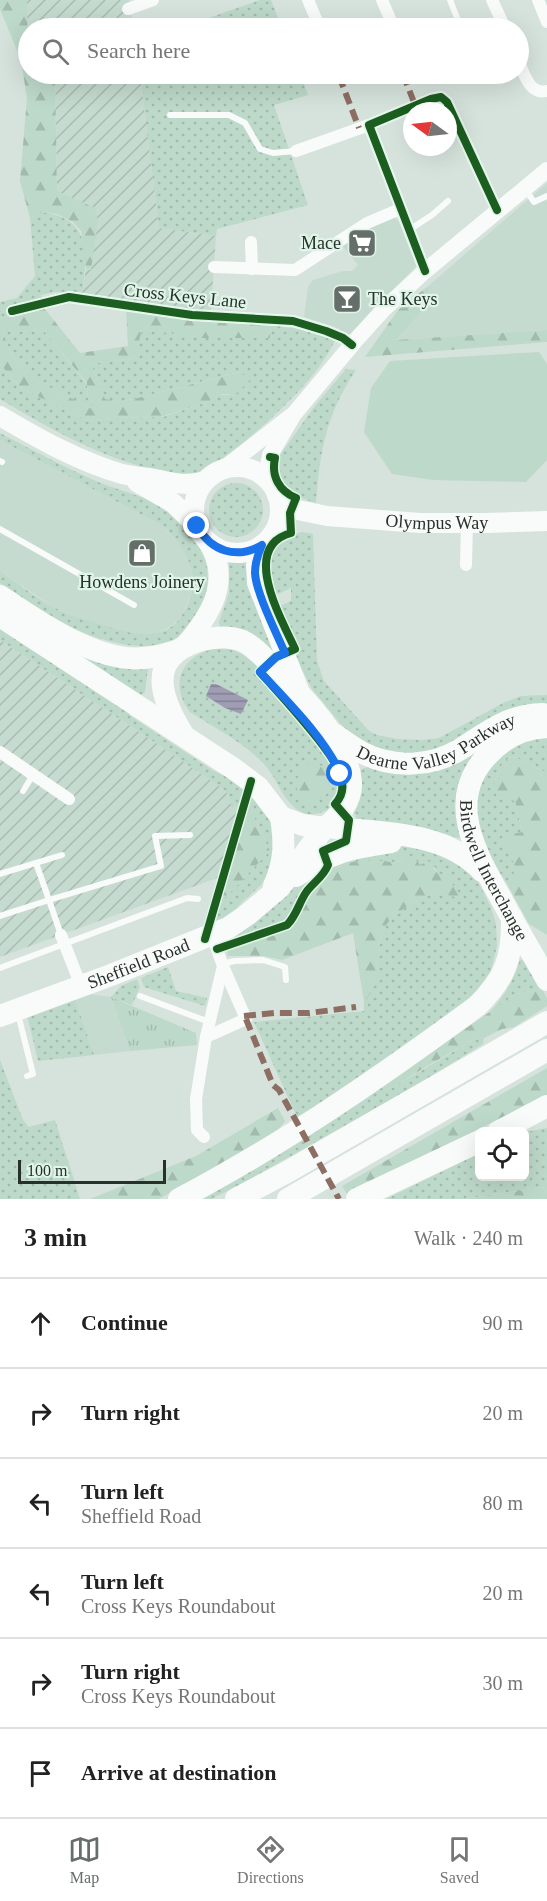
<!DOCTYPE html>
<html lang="en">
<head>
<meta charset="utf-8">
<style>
	body { margin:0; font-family:"Times New Roman",serif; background:#f6f6f6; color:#222 }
	.controls { position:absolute; right:18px; bottom:18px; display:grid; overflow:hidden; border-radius:9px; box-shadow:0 6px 24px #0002 }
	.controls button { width:54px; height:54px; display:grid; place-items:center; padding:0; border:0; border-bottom:2px solid #e0e0e0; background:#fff; color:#222; font:30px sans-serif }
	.compass { position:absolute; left:403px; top:102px; width:54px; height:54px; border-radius:50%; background:#fff; box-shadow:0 6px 24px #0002; rotate:285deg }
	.scale { position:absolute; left:18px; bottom:15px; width:148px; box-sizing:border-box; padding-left:6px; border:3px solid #28302b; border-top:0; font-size:16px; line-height:21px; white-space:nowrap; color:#28302b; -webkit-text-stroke:4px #dff5e8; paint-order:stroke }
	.stop { position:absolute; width:18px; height:18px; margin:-14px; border:4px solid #1a73e8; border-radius:50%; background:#fff }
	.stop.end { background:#1a73e8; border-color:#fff; box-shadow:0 2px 6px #0008 }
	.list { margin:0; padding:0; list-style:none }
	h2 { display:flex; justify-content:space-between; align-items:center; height:78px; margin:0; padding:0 24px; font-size:26px }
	h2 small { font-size:20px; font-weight:400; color:#767676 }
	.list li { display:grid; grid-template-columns:39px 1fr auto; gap:18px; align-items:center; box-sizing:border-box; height:90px; padding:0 24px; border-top:2px solid #e0e0e0 }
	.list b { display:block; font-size:22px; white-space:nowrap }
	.list p { margin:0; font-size:20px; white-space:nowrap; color:#767676 }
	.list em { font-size:20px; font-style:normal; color:#767676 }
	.icon { flex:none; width:33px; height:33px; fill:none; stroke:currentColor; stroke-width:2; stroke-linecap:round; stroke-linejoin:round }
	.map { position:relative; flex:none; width:547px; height:1199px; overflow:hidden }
	.search { position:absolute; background:#fff; box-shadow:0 6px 24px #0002; left:18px; right:18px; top:18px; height:66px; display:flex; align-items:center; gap:15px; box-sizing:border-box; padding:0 21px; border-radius:33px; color:#767676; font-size:22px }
	.sheet { height:618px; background:#fff }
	nav { display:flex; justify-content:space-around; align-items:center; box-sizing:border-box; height:84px; border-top:2px solid #e0e0e0; background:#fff; font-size:16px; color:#767676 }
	nav a { display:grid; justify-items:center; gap:3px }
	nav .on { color:#656f69 }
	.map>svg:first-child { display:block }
	.built { fill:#c6dbcf }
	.industrial { fill:url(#industrial-furrows) }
	.grass { fill:url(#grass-dots) }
	.forest { fill:url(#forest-firs); fill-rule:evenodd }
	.park { fill:url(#park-tufts) }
	.pitch { fill:#bdd9c9 }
	.water { fill:url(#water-rules) }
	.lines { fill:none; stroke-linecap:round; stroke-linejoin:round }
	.lane { stroke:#f9fbfa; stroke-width:6 }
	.street { stroke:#f9fbfa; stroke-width:12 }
	.secondary { stroke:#f9fbfa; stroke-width:16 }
	.primary { stroke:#f9fbfa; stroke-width:20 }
	.highway { stroke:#f9fbfa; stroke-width:22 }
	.quiet { stroke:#8d6e63; stroke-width:6; stroke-dasharray:12 6; stroke-linecap:butt }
	.cycleway-casing { stroke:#dff5e8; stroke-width:11 }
	.cycleway { stroke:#1b5e20; stroke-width:8 }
	.route { stroke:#1a73e8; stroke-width:8 }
	.labels { text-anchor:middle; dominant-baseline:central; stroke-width:4.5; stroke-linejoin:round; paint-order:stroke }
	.poi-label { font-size:18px; fill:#28302b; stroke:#dff5e8; text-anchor:end }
	.street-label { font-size:18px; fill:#28302b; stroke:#dff5e8 }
</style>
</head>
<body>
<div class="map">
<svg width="547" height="1199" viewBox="0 0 547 1199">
	<defs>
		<pattern id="industrial-furrows" width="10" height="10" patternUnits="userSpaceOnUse" patternTransform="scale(1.5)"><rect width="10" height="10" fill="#c6dbcf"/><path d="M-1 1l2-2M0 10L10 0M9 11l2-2" fill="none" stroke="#aabcb2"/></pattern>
		<pattern id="grass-dots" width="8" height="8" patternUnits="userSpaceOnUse" patternTransform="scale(1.5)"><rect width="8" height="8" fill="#bdd9c9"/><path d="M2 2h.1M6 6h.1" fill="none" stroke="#a2bbad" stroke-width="1.8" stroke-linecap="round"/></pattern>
		<pattern id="forest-firs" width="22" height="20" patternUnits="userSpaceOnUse" patternTransform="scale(1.5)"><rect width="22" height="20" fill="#bdd9c9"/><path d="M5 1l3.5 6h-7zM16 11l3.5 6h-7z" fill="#a2bbad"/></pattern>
		<pattern id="park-tufts" width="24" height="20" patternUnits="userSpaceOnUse" patternTransform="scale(1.5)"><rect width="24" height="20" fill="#bdd9c9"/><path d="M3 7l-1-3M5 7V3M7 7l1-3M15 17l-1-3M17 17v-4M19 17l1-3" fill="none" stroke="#a2bbad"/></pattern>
		<pattern id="water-rules" width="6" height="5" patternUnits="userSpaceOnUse" patternTransform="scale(1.5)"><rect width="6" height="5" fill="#a09cb3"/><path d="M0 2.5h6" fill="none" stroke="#828092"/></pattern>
	</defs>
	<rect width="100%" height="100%" fill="#d6e3dc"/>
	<!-- built -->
	<g class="built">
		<polygon points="547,183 547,330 395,340 434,297 427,287"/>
		<polygon points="392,217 398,220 416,266 350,334 345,334 338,328 304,317 308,287 313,280 343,271 352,271 358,265 341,244 362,230"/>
		<polygon points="0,440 163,526 185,551 191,562 193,573 193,589 182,616 172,625 160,633 146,636 125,633 82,620 53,607 0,571"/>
		<polygon points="89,994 111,997 130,1051 94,1055 75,999"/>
	</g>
	<!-- industrial -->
	<g class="industrial">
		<polygon points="27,0 129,0 133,28 28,28 27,60"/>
		<polygon points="55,74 140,74 159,228 216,236 211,310 178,308 82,294 86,269 91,270 95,208 57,192"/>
		<polygon points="0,640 150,739 226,791 232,807 240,806 220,877 0,957"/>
	</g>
	<!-- grass -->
	<g class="grass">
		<polygon points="260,0 271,0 282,28 180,28"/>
		<polygon points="140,74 300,74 308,95 274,105 308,205 217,229 216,236 159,228"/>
		<path d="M41,212C91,218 88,253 82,294L54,292L41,295L44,308L0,318V302L17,298L35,276L30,218Z"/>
		<path d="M271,325L312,331L335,340C321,371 293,398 268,421C252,436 210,472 189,476C180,478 167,473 158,471C100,457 50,429 0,399V364L21,388L88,421L111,418L163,417L210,401L220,395L236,394L239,372L122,402L105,399L91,364L135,358L142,329L197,337L270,338Z"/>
		<polygon points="1,330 14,332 43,330 87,384 88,399 93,401 92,409 29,377 13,357"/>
		<path d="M346,369L356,370C326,415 320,450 316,503C295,497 274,486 276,461L314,407Z"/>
		<path d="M0,433C32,450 64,467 98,482C117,490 159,500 173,514C187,528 200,544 206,563C214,596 193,639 158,645C145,647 129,646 117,643C73,634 37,607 0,583V571C17,583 35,597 53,607C67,614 81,619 96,623C134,635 173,649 190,598C200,569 183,546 163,526L0,440Z"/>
		<circle cx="236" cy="510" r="27"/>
		<path d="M302,532L313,534L317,661L324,681L369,731L377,735L397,739L422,740L439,738L505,702L521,696L547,695V708L441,751L394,756L350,735L312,689L295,656L299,654L280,606L291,601V588L276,595C269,579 263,554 279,541C285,536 295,534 302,532Z"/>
		<polygon points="232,557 244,557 247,559 247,567 276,652 270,655 220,627 219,622 229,593 229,562"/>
		<polygon points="0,628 130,713 129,715 214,771 230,778 244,790 240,806 232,807 226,791 150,739 0,640"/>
		<path d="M220,648C237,649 246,656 258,667L256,672C275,693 338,758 338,785C338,793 333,799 328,805L330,808C321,814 309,817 299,811C282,800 277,777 263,763C243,742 215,728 190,712C167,682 184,652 220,648Z"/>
		<polygon points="72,650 148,668 145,692 138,697"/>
		<polygon points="485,738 461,837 458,838 432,830 355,823 356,815 350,810 361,770 364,768"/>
		<path d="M547,738V773L513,756L503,762L494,782L515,801L522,832L517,869L507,884C496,866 483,846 478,825C472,794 486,760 515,745C525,740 536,739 547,738Z"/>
		<polygon points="251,788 272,824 274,840 270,872 258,888 242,902 225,921 211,930 218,905 270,851 247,802"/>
		<path d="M404,846L451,857L477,880L491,907L496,924L497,946L491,971L474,994L447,1016L298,1119L254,1022L364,1011V1002C371,995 372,985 378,978C377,921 386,917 435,892L463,898L437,873L435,867L420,866L397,855L402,858L397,863L388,861L339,866L327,874L333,862L377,847Z"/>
		<polygon points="325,869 306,889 292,918 286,924 226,944 226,940 293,884"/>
		<path d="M520,959L524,961L542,989L516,994L488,1014C503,997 514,982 520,959Z"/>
		<polygon points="168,967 176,991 207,998 205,1006 144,987 141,978"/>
		<polygon points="137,979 140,987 132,1005 111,997 121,986"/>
		<polygon points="75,999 94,1055 38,1061 27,1015"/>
		<polygon points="484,1038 483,1044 420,1083 243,1183 211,1199 192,1199 389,1081 385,1092 473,1040"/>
		<polygon points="0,1060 23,1120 29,1127 55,1120 80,1199 0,1199"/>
		<polygon points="547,1128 547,1187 462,1199 386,1199 479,1153 480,1176 524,1176 525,1132"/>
	</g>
	<!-- forest -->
	<g class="forest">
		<polygon points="0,0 27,0 28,74 55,74 57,191 95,208 98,221 91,270 86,269 81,231 73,222 57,214 42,212 30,218 20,181 27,98 21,60 0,9"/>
		<polygon points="427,287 434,297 396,340 547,330 547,342 365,357 398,310"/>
		<path d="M44,308L80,353L128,346L126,309L271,325L270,338H200L142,329L135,358L91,364L105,399L122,402L240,372L250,380L236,394H222L210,401L161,417L111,418L88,421L21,388L0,364V318ZM43,330L87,383L88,399L93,401L92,409L30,377L13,357L2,331L16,332Z"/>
		<polygon points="513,756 547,773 547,935 529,924 507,884 516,869 502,836 522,832 515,801 497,798 494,782 503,762"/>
		<polygon points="311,763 323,766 330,778 327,791 314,804 302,801 295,784 302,767"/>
		<polygon points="247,802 270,851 218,905 244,813"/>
		<path d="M402,853L414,857L420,865L429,861L437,873L446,875L463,899L435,892C386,917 377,921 378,978C372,985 371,995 364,1002L353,933L282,960L264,956H228L226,948L290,926C298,916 302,904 309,894C332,861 360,856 397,863L402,858L395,854Z"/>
		<polygon points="542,989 547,998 547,1006 514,1027 502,1029 484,1038 473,1040 427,1066 384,1093 389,1081 516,994"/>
		<polygon points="547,1068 547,1095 347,1194 342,1186"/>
		<polygon points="278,1108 285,1121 278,1130 159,1199 90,1199 196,1156"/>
		<polygon points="547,1187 547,1199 462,1199"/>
	</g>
	<!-- park -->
	<polygon class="park" points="111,997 196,1033 197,1045 130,1051"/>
	<!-- pitch -->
	<polygon class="pitch" points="539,352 547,364 547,460 526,482 433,480 392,474 364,432 371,388 390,361"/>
	<!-- water -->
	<polygon class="water" points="211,684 216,684 248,700 241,714 225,708 206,696"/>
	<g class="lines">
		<!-- lane -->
		<g class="lane">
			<polyline points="450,0 461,28"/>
			<polyline points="170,115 229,115 245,123 260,149 273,153 296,151"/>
			<polyline points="525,189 534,202 547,196"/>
			<polyline points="409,230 432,215 448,201"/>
			<polyline points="0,461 2,462"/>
			<polyline points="0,529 134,605"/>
			<polyline points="23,791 33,775"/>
			<polyline points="36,863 49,900 161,866 155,836 190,835"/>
			<polyline points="0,874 62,855"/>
			<polyline points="0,916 49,900 61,935"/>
			<polyline points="223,964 234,961 263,960 285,967 286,980"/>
			<polyline points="0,968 187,898 198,899"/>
			<polyline points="140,996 209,1022"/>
			<polyline points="18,1014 33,1074 27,1076"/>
		</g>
		<!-- street -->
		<g class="street">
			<polyline points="308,0 320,28"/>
			<polyline points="382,0 394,28"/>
			<polyline points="492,0 505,28"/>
			<polyline points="538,0 547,22"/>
			<polyline points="128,9 153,0"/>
			<path d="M518,60C524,73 529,95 547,91"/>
			<polyline points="338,74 339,76"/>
			<polyline points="296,151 369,125"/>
			<polyline points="251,242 252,269"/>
			<polyline points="214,267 295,270 367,223 400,209"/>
			<polyline points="425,271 369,125 431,99 441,97 447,102 497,210"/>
			<polyline points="12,311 69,297 192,315 293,321 326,331 343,338 352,345"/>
			<polyline points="466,565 467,523"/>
			<polyline points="0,752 69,799"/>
			<polyline points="61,935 81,986"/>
			<polyline points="206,1037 246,1019 223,966"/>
			<polyline points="204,1137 197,1130 196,1099 206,1037 223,966 212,936"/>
		</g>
		<!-- secondary -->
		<g class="secondary">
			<polyline points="223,469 291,416"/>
			<polyline points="269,482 267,472 270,455 294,414 355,341 384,309 425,271 547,170"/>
		</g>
		<!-- primary -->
		<g class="primary">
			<path d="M0,416C39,439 78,461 122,474C131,476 141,477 150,478C170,482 184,487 205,481"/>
			<circle cx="237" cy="510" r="43"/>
			<polyline points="137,482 173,503 197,526"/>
			<path id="s1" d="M277,495L293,509L327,516L420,523H487L547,521"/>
			<polyline points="262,545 256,565 257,583 300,693"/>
			<path d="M184,646C210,616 233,581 208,542"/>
		</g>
		<!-- highway -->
		<g class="highway">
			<path d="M0,596C38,621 96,663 144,658C155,657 166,654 176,651"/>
			<path d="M0,616L234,769L258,787L281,817L303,825L324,828C338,819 352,800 351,783C349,743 301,694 274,668C264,658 255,647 243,641C228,635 213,637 198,641C145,659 161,699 184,736"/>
			<path id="s2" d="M547,727C525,728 505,737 490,753C443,798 476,854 502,900C516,927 532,953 547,980"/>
			<path id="s3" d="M334,734C344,741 354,749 365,754C394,768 431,767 459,750C488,732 506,715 543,714"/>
			<path d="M327,827C378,833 444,830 482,871"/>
			<path d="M296,876C331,852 350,848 391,842"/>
			<path d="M274,886C285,861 285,844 281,817"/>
			<path id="s4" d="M0,1016L111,975L228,928L247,915L280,887L324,828"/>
			<polyline points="498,1132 547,1106"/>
			<path d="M179,1199C284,1144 382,1076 477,1006C505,979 513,957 512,918"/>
			<polyline points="236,1199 287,1172 547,1022"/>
			<polyline points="288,1199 547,1050"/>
			<polyline points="357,1199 480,1141"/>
		</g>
		<!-- quiet -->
		<g class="quiet">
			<polyline points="403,74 415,105"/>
			<polyline points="339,76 359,128"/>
			<polyline points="244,1016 274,1013 309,1013 356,1007"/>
			<polyline points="246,1019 273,1085 279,1090 339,1199"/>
		</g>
		<!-- cycleway casing -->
		<g class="cycleway-casing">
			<g id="cycleway">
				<polyline points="425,271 369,125 431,99 441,97 447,102 497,210"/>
				<polyline points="12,311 69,297 192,315 293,321 326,331 343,338 352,345"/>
				<polyline points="205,939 251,781"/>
				<path d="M217,949L287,925C297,915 299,902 307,891C314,882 324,876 328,865L323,851L346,841L349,820L335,804C343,796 344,785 340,774C336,761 326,750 318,739C300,716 280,694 260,672L276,657L295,649C282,620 239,547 291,533L290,513L296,498C279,491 271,476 275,458L270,457"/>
			</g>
		</g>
		<!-- cycleway -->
		<use href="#cycleway" class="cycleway"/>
	</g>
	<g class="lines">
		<!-- route -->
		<path class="route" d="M197,526C211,551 236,560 262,545C258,554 255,563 255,573C256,593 277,634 285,653L276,657L260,672C286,700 326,739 340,774"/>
	</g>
	<!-- icons -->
	<defs>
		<g id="supermarket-square" transform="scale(1.5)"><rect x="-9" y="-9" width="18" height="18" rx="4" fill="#656f69" stroke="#dff5e8"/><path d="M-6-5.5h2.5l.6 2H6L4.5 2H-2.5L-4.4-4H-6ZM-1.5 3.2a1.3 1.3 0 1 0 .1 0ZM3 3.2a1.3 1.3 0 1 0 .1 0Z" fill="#fff"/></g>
		<g id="bar-square" transform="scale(1.5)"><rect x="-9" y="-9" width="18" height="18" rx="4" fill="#656f69" stroke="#dff5e8"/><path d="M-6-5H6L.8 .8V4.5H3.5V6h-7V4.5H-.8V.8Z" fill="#fff"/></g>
		<g id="shop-square" transform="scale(1.5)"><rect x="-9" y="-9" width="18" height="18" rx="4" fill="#656f69" stroke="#dff5e8"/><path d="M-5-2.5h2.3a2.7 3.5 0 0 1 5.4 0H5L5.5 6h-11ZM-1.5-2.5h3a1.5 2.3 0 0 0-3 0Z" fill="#fff"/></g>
	</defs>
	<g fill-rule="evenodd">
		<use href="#supermarket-square" x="362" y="243"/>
		<use href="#bar-square" x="347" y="299"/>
		<use href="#shop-square" x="142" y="553"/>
	</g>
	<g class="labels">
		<!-- poi labels -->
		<g class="poi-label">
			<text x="341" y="243">Mace</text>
			<text x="368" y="299" text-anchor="start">The Keys</text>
			<text x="142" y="582" text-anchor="middle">Howdens Joinery</text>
		</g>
		<!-- street labels -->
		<g class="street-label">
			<text transform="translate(185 296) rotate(6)">Cross Keys Lane</text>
			<text stroke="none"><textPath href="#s1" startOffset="166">Olympus Way</textPath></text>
			<text stroke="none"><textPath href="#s3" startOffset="114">Dearne Valley Parkway</textPath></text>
			<text stroke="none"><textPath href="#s2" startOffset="194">Birdwell Interchange</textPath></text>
			<text stroke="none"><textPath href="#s4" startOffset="148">Sheffield Road</textPath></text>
		</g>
	</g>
</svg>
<div class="controls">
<button><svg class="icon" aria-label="locate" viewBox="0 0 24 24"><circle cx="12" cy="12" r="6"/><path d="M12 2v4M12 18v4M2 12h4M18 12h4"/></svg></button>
</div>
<svg class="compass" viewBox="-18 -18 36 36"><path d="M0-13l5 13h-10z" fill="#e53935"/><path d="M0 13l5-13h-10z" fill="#767676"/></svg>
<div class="scale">100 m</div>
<div class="stop" style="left:340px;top:774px"></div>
<div class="stop end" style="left:197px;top:526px"></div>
<div class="search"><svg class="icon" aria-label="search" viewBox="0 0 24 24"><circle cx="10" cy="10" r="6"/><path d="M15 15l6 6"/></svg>Search here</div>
</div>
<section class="sheet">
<h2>3 min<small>Walk · 240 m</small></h2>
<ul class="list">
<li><svg class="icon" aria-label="ahead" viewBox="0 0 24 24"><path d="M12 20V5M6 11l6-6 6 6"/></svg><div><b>Continue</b></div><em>90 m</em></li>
<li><svg class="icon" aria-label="right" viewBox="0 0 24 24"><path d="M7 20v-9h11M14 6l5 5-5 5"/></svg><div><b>Turn right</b></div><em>20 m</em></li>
<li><svg class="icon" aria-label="left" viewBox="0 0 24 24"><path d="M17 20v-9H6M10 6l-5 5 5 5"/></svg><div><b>Turn left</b><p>Sheffield Road</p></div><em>80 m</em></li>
<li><svg class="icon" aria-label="left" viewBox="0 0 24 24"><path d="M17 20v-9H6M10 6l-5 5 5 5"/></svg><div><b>Turn left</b><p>Cross Keys Roundabout</p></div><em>20 m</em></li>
<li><svg class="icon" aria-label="right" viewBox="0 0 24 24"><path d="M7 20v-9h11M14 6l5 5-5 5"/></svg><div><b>Turn right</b><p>Cross Keys Roundabout</p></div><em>30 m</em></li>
<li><svg class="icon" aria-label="arrive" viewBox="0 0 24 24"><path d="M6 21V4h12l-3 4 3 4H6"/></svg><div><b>Arrive at destination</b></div></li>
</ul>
</section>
<nav>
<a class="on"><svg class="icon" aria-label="map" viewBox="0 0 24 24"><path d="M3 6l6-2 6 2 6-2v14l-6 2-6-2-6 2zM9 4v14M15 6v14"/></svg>Map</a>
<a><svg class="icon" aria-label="directions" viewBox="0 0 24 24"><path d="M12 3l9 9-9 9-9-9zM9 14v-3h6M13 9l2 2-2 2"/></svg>Directions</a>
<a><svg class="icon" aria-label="saved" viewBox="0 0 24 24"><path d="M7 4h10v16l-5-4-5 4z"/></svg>Saved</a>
</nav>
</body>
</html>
